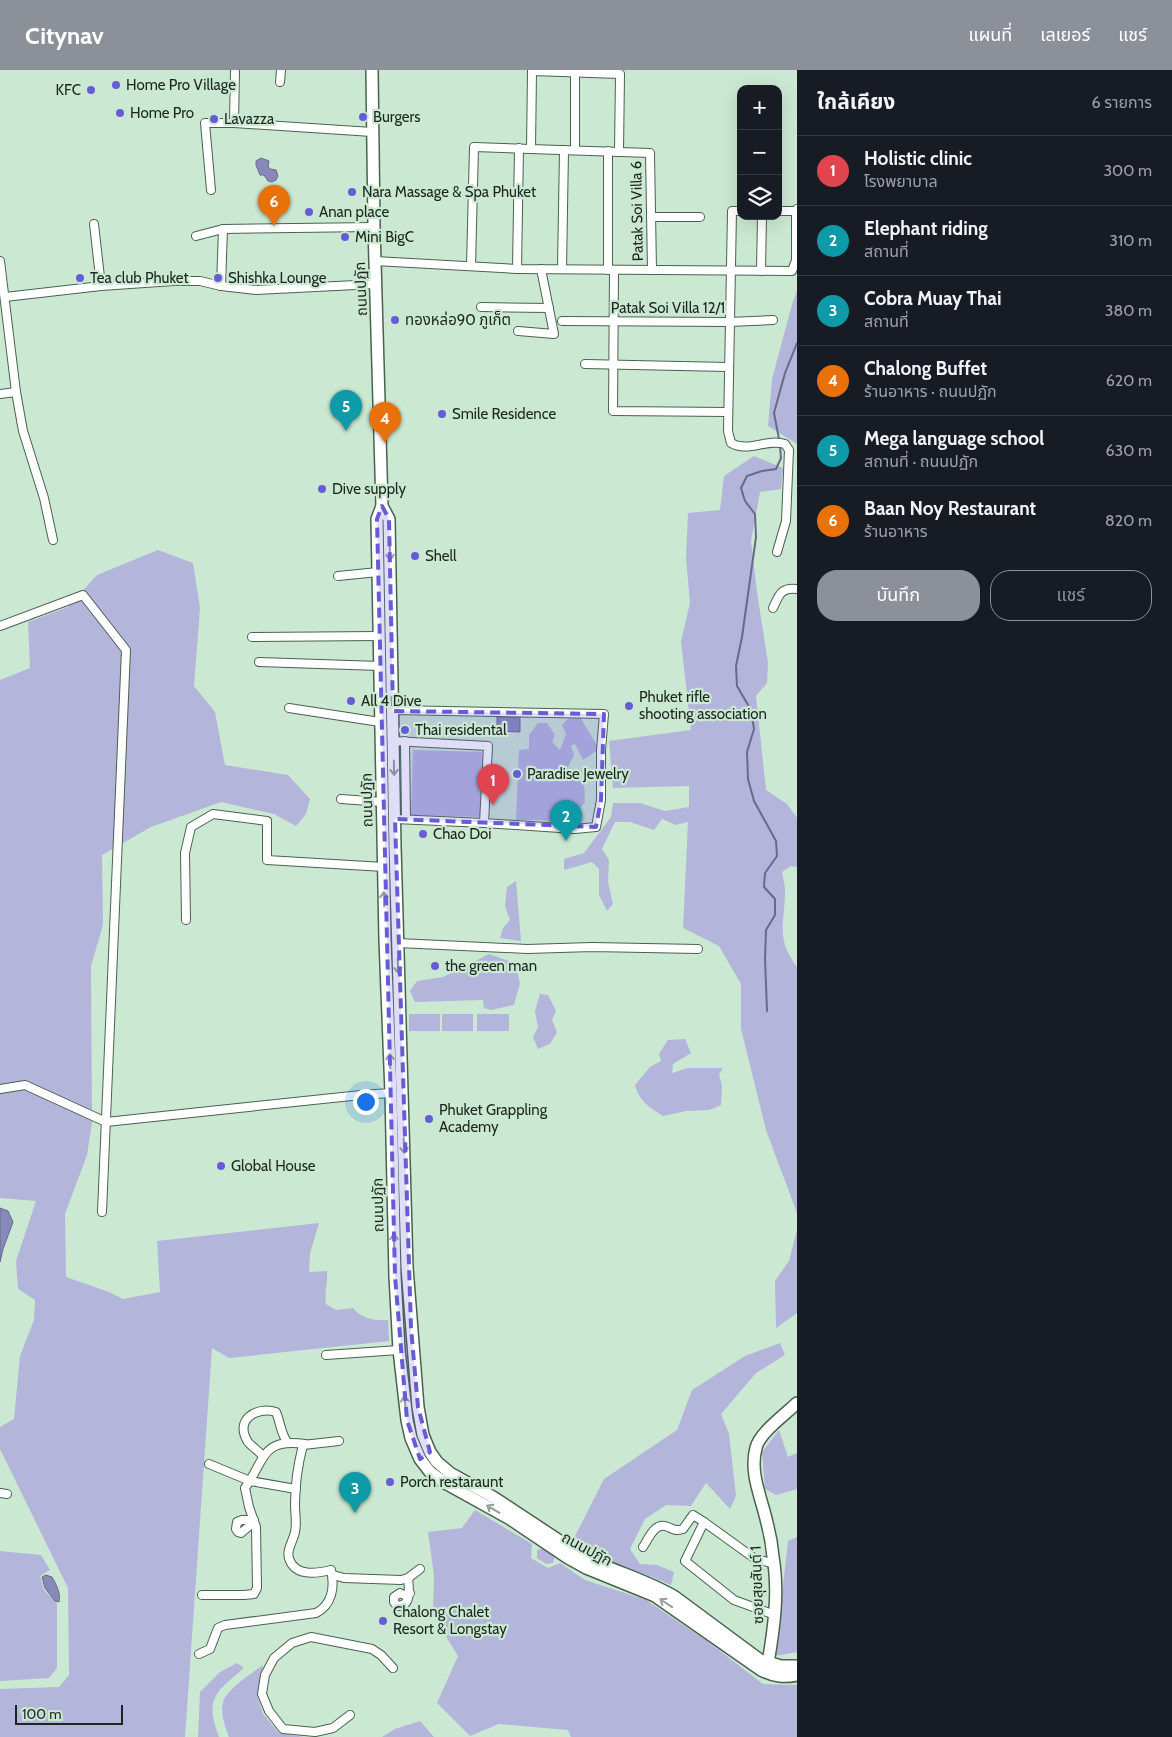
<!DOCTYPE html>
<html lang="th">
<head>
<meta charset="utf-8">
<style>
	body { margin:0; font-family:Cabin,"Noto Sans Thai",sans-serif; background:#242831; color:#f1f3f6 }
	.controls { position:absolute; right:15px; top:15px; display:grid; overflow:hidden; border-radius:10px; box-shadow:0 5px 20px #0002 }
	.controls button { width:45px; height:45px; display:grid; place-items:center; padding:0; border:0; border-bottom:1px solid #363941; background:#171b24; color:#f1f3f6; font:25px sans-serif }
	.scale { position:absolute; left:15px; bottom:12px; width:108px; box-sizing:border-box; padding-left:5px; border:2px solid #1b261e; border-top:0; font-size:14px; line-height:18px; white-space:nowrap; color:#1b261e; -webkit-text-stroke:4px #cbe8d2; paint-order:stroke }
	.you { position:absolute; left:365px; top:1031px; width:18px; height:18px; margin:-12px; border:4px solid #fff; border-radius:50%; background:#1a73e8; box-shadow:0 0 0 8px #1a73e833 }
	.badge { display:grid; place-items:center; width:32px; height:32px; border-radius:50%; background:#8c9099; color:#fff; font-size:16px; font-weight:700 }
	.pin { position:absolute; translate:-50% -41px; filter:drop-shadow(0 1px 2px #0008) }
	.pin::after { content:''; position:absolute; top:26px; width:18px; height:15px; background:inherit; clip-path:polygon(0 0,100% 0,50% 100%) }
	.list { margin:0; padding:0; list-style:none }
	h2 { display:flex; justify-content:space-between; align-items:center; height:65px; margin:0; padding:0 20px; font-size:21px }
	h2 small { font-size:16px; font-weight:400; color:#9ea1a6 }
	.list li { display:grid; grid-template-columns:32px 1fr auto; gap:15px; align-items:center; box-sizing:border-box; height:70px; padding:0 20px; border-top:1px solid #363941 }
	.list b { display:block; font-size:19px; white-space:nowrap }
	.list p { margin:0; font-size:16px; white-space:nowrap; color:#9ea1a6 }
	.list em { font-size:16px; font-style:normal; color:#9ea1a6 }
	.actions { display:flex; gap:10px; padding:15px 20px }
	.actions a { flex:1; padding:11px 0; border:1px solid #8c9099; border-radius:20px; text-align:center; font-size:18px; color:#8c9099 }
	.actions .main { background:#8c9099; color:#fff }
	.icon { flex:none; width:28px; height:28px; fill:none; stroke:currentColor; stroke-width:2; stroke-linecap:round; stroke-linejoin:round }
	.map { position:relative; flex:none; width:797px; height:1667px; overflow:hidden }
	header { display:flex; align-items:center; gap:30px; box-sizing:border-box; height:70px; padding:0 25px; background:#8c9099; color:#fff }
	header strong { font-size:24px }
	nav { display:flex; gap:28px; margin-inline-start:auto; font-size:18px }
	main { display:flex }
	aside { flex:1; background:#171b24 }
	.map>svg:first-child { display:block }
	.green { fill:#b3b5db }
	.water { fill:#8789b9; stroke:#676b8a }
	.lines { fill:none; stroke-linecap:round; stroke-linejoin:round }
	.stream { stroke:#676b8a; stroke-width:2 }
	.street-casing { stroke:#49624f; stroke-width:10 }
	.secondary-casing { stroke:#49624f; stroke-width:14 }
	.street { stroke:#fff; stroke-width:8 }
	.secondary { stroke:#fff; stroke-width:11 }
	.oneway { stroke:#989d9a }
	.marked { fill:#665cd5; fill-opacity:0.2; stroke:#665cd5; stroke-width:4; stroke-dasharray:10 6; stroke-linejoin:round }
	.poi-dot { fill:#665cd5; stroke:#cbe8d2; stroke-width:2 }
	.labels { text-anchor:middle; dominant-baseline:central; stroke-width:4.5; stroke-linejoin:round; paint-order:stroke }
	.poi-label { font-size:15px; fill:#1b261e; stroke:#cbe8d2; text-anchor:start }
	.street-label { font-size:15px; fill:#1b261e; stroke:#cbe8d2 }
</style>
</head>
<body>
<header>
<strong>Citynav</strong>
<nav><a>แผนที่</a><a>เลเยอร์</a><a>แชร์</a></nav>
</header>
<main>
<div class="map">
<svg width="797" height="1667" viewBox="0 0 797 1667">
	<rect width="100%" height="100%" fill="#cbe8d2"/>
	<!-- green -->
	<g class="green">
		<polygon points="797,221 797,447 797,374 768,356 772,309 793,231"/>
		<path d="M754,386L783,398L781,419L760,422L751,471L757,522L768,593L767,613L756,626L766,720L787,734L797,748V797L791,796L782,802C783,808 785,815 785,821C785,853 775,868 797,897V1143L766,1060L741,959V914L719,876L683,858L688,752L676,755L662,749L654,760L630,752H615L602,779L609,790L608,812L613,834L607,841L599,825V799L592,792L564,800V789L584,783L611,747L613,733H640L665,741L689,737V716L613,718L609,671L691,660L681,571L690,533L686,488L688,443L720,440L724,406Z"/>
		<path d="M158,480L193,493L200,538L194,616L215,642L225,695L288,705L310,729L306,744L296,756L274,744L221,732L151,757L102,785L103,855L91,896L92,1052L87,1085L65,1144L66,1207L109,1222L123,1229L160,1222L157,1171L319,1153L310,1183L309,1202L327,1201C328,1213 324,1222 326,1234L336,1240L353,1238C362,1249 375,1251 388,1250L389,1271L229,1288L212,1278L185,1667H0V1619L59,1617L69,1605L68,1518L0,1379V1357L14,1349L20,1286L34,1250L35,1230L18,1219L16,1191L36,1131L0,1128V610L30,598L28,552L68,537L97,505Z"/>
		<polygon points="570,647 580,647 599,679 583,690 575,674 571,676 574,685 567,699 567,708 584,712 585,732 575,745 556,753 541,750 516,750 519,680 529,679 529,665 538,653 547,653 555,665 552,672 560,680 566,664 562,655"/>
		<polygon points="413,680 482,682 480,747 411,745"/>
		<polygon points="516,811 521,871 500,868 503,858 510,850 505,836 507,817"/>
		<polygon points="489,884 515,893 520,913 514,935 491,940 484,938 483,930 415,932 410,921 417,911 443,907"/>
		<polygon points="540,924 548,925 556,941 552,950 557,962 550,974 538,979 533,967 538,957 535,941"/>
		<rect x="409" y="944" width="31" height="17"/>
		<rect x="442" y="944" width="31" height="17"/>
		<rect x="477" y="944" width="32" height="17"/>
		<path d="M685,969L691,983L673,994L672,1003L688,998H723L719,1004L722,1016L721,1035L709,1040L686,1041L663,1046C650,1038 639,1031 635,1015L650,997L661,991L659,984L668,970Z"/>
		<polygon points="797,1160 797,1243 776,1258 775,1211 789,1191"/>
		<polygon points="780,1273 785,1285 756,1303 721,1344 729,1364 736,1426 730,1439 706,1413 691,1436 666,1435 645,1449 630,1479 640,1494 657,1495 674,1502 671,1515 650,1506 595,1487 573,1470 604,1409 677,1360 692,1320 745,1286"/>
		<polygon points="779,1360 788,1387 797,1383 797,1419 776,1425 765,1419 762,1382"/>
		<polygon points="475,1440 532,1474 531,1488 548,1498 560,1493 585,1510 646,1530 707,1571 763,1614 797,1615 797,1667 571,1667 568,1660 499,1654 470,1666 437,1633 458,1586 433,1545 434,1505 428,1462 462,1458"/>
		<polygon points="797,1467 797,1582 775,1586 788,1471"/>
		<polygon points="544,1478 555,1485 553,1493 546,1494 537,1488 537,1480"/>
		<polygon points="0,1481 41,1485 50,1500 40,1506 44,1520 57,1533 57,1598 49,1608 0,1611"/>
		<path d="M237,1593L244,1598C216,1622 204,1628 219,1667H198L200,1622L220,1602Z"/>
		<path d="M263,1595L257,1625L263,1644L279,1663L304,1667H229C225,1657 220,1643 223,1632C227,1619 252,1603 263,1595Z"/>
		<polygon points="420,1651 434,1667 382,1667 395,1659"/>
	</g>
	<!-- water -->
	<g class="water">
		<polygon points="261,88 269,91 268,96 270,99 276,100 278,106 276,110 272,112 268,111 264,105 260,105 256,95 256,91"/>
		<polygon points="497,647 520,647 520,662 497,661"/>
		<polygon points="0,1138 8,1141 13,1152 3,1179 0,1192"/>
		<path d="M46,1505L52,1507C56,1514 61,1523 59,1532L55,1531L45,1518L42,1507Z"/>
	</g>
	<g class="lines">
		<!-- stream -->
		<g class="stream">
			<polyline points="779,369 774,343 785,303 797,273"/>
			<polyline points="767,941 765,889 766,860 775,845 775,829 764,817 765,803 777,786 776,771 754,731 748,709 747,682 754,659 751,640 737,616 736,596 742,567 756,467 755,444 745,431 741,418 747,406 762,401 776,399 781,388 780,376"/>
		</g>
		<!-- street casing -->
		<g class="street-casing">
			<g id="street">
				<polyline points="280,12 281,0"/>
				<polyline points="234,53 235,0"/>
				<polyline points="531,79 532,1 620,4 619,82"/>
				<polyline points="575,80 575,3"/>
				<polyline points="211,120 205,53 234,53 372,62"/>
				<path d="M741,141H732L728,361L731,373C748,383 767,368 785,374L789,380L786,451L777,482"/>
				<polyline points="778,141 796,141 797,139"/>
				<polyline points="651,147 700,147"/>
				<polyline points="94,154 101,216"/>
				<polyline points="196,166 223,159 374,157"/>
				<polyline points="0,191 16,322 23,361 44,428 53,470"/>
				<polyline points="375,191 517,199 792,201 796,190 796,141"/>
				<polyline points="471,196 474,77 650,83 652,200"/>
				<polyline points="517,199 519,78"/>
				<polyline points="562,199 564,80"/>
				<polyline points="608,200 608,81"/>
				<polyline points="614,200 613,341 728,342"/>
				<polyline points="761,201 762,146"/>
				<polyline points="221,216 223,159"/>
				<polyline points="5,227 101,216 174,211 200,211 221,216 256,220 376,214"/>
				<polyline points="481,237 549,238"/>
				<polyline points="562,251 729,252 773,250"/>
				<polyline points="518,261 554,264 541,199"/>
				<polyline points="585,294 728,297"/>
				<polyline points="0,324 16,322"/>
				<polyline points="338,506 378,502"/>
				<path d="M773,538C779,525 781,517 797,519"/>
				<polyline points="0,556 83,525 126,580 102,1142"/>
				<polyline points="252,567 379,566"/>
				<polyline points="259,592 380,596"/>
				<polyline points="289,638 380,652"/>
				<polyline points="393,640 604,644 601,680 601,730 596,757 575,759 484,753 488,676 393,671"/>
				<polyline points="405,671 406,749"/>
				<polyline points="341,729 382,732"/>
				<polyline points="395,749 484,753"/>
				<polyline points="186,850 185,783 191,757 213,744 267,751 267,790 384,797"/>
				<polyline points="398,873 527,879 592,877 698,879"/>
				<polyline points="0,1019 25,1015 106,1052 361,1025 391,1023"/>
				<polyline points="326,1285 399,1280"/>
				<path d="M263,1386C259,1381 252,1377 248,1372C234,1350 256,1336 276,1342C281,1354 280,1361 287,1372"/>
				<polyline points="209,1394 250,1411 296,1419"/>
				<polyline points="0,1423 7,1424"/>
				<polyline points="254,1450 242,1450 237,1452 236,1459 238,1462 241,1463 254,1452"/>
				<path d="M643,1477C649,1468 655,1451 668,1457C675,1460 676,1461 683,1459L693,1445L704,1452"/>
				<polyline points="774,1494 754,1488 704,1452 685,1491 734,1530 775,1545"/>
				<polyline points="333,1505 344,1508 401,1510 408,1508 420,1499"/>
				<path d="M408,1508C409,1518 412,1537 397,1536L394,1532V1527L400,1523L404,1525L410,1523"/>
				<path d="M202,1525H244L254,1524L257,1518L256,1457L249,1437L245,1418C266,1389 261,1368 305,1374"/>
				<path d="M199,1584L210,1579L218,1558L225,1555L316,1543C332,1535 335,1517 331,1500C318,1503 297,1507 290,1491C285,1481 293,1472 295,1462C297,1453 295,1444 295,1435C295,1415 298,1394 303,1375L339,1371"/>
				<polyline points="350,1645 333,1658 315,1662 283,1659 269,1641 262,1624 265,1605 274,1588 292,1573 311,1567 372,1579 381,1585 393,1598"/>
			</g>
		</g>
		<!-- secondary casing -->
		<g class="secondary-casing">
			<g id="secondary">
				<path d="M372,0L374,157L382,436L377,449L385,870L391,1023L395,1206L399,1280L407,1350L411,1368L420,1389L430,1402L445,1413L510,1449L568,1488L586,1498L655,1526L761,1600C773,1606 783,1608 797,1605"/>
				<path d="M382,436L389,449L395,777L407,1197L418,1337L423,1365L430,1382L437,1392L450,1403L493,1427L581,1485C611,1501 645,1509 675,1527L760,1590L781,1596H797"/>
				<path d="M768,1593C774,1558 779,1522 773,1487C772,1475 770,1464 767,1453C762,1429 749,1403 756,1378C759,1363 786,1344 797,1333"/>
			</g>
		</g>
		<!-- street -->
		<use href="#street" class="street"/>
		<!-- secondary -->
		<use href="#secondary" class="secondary"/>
	</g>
	<!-- one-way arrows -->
	<defs><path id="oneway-shaft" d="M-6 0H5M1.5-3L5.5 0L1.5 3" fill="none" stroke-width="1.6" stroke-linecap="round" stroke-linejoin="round" transform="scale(1.25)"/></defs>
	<g class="oneway">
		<use href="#oneway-shaft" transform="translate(390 483) rotate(88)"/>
		<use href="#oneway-shaft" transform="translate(394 698) rotate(89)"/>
		<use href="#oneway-shaft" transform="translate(384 829) rotate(-91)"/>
		<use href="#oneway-shaft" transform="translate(398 896) rotate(88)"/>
		<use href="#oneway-shaft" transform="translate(390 991) rotate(-92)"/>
		<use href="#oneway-shaft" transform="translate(404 1076) rotate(88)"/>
		<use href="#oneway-shaft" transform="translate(394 1171) rotate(-92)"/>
		<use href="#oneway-shaft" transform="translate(405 1333) rotate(-97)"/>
		<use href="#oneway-shaft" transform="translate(493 1439) rotate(-149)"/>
		<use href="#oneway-shaft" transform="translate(666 1533) rotate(-146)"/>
	</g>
	<!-- marked area -->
	<path class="marked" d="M382,436L389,449L393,641L604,644L601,730L596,757L395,749L411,1258L418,1337L430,1382L420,1389L407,1350L395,1206L377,449Z"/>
	<!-- markers -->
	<g class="poi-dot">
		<circle cx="116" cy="15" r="5"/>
		<circle cx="91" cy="20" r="5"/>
		<circle cx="120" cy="43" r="5"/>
		<circle cx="363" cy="47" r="5"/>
		<circle cx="214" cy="49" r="5"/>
		<circle cx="352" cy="122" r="5"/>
		<circle cx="309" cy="142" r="5"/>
		<circle cx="345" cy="167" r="5"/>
		<circle cx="80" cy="208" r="5"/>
		<circle cx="218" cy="208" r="5"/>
		<circle cx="395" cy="250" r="5"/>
		<circle cx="442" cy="344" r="5"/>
		<circle cx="322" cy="419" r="5"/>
		<circle cx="415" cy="486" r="5"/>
		<circle cx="351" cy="631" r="5"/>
		<circle cx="629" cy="636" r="5"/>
		<circle cx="405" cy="660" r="5"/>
		<circle cx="517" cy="704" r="5"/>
		<circle cx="423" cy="764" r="5"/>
		<circle cx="435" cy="896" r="5"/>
		<circle cx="429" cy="1049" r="5"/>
		<circle cx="221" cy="1096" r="5"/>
		<circle cx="390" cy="1412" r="5"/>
		<circle cx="383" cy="1551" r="5"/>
	</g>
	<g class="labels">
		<!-- poi labels -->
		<g class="poi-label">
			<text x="126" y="15">Home Pro Village</text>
			<text x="81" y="20" text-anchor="end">KFC</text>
			<text x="130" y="43">Home Pro</text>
			<text x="373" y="47">Burgers</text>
			<text x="224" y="49">Lavazza</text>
			<text x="362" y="122">Nara Massage &amp; Spa Phuket</text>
			<text x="319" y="142">Anan place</text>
			<text x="355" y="167">Mini BigC</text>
			<text x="90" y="208">Tea club Phuket</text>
			<text x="228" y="208">Shishka Lounge</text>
			<text x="405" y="250">ทองหล่อ90 ภูเก็ต</text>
			<text x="452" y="344">Smile Residence</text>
			<text x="332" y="419">Dive supply</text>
			<text x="425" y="486">Shell</text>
			<text x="639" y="627">Phuket rifle<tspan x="639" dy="17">shooting association</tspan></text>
			<text x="361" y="631">All 4 Dive</text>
			<text x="415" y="660">Thai residental</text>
			<text x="527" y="704">Paradise Jewelry</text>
			<text x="433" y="764">Chao Doi</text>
			<text x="445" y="896">the green man</text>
			<text x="439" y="1040">Phuket Grappling<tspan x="439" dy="17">Academy</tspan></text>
			<text x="231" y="1096">Global House</text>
			<text x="400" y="1412">Porch restaraunt</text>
			<text x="393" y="1542">Chalong Chalet<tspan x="393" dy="17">Resort &amp; Longstay</tspan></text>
		</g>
		<!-- street labels -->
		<g class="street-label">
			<text transform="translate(637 141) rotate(-91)">Patak Soi Villa 6</text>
			<text transform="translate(361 219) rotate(-92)">ถนนปฏัก</text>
			<text x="668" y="238">Patak Soi Villa 12/1</text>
			<text transform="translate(367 730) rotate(-91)">ถนนปฏัก</text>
			<text transform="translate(378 1135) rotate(-91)">ถนนปฏัก</text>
			<text transform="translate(587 1479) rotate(28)">ถนนปฏัก</text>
			<text transform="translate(757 1515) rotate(-92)">ซอยสุขสันต์ 1</text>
		</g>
	</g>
</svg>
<div class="controls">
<button>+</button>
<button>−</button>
<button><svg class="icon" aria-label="layers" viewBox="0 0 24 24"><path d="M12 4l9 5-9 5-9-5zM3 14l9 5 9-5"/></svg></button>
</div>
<div class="scale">100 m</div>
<div class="you"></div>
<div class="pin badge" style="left:493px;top:735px;background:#e0444e">1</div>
<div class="pin badge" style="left:566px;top:771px;background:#0f9aa8">2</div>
<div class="pin badge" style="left:355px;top:1443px;background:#0f9aa8">3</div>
<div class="pin badge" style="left:385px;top:373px;background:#e8710a">4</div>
<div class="pin badge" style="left:346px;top:361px;background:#0f9aa8">5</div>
<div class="pin badge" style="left:274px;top:156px;background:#e8710a">6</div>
</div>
<aside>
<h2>ใกล้เคียง<small>6 รายการ</small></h2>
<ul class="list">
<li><span class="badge" style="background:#e0444e">1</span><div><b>Holistic clinic</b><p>โรงพยาบาล</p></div><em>300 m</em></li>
<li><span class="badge" style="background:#0f9aa8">2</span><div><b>Elephant riding</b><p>สถานที่</p></div><em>310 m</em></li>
<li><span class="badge" style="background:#0f9aa8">3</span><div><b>Cobra Muay Thai</b><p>สถานที่</p></div><em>380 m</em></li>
<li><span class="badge" style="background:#e8710a">4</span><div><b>Chalong Buffet</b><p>ร้านอาหาร · ถนนปฏัก</p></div><em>620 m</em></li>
<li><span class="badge" style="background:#0f9aa8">5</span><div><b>Mega language school</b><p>สถานที่ · ถนนปฏัก</p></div><em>630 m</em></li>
<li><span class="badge" style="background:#e8710a">6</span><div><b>Baan Noy Restaurant</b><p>ร้านอาหาร</p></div><em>820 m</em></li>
</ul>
<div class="actions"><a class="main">บันทึก</a><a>แชร์</a></div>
</aside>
</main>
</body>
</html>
